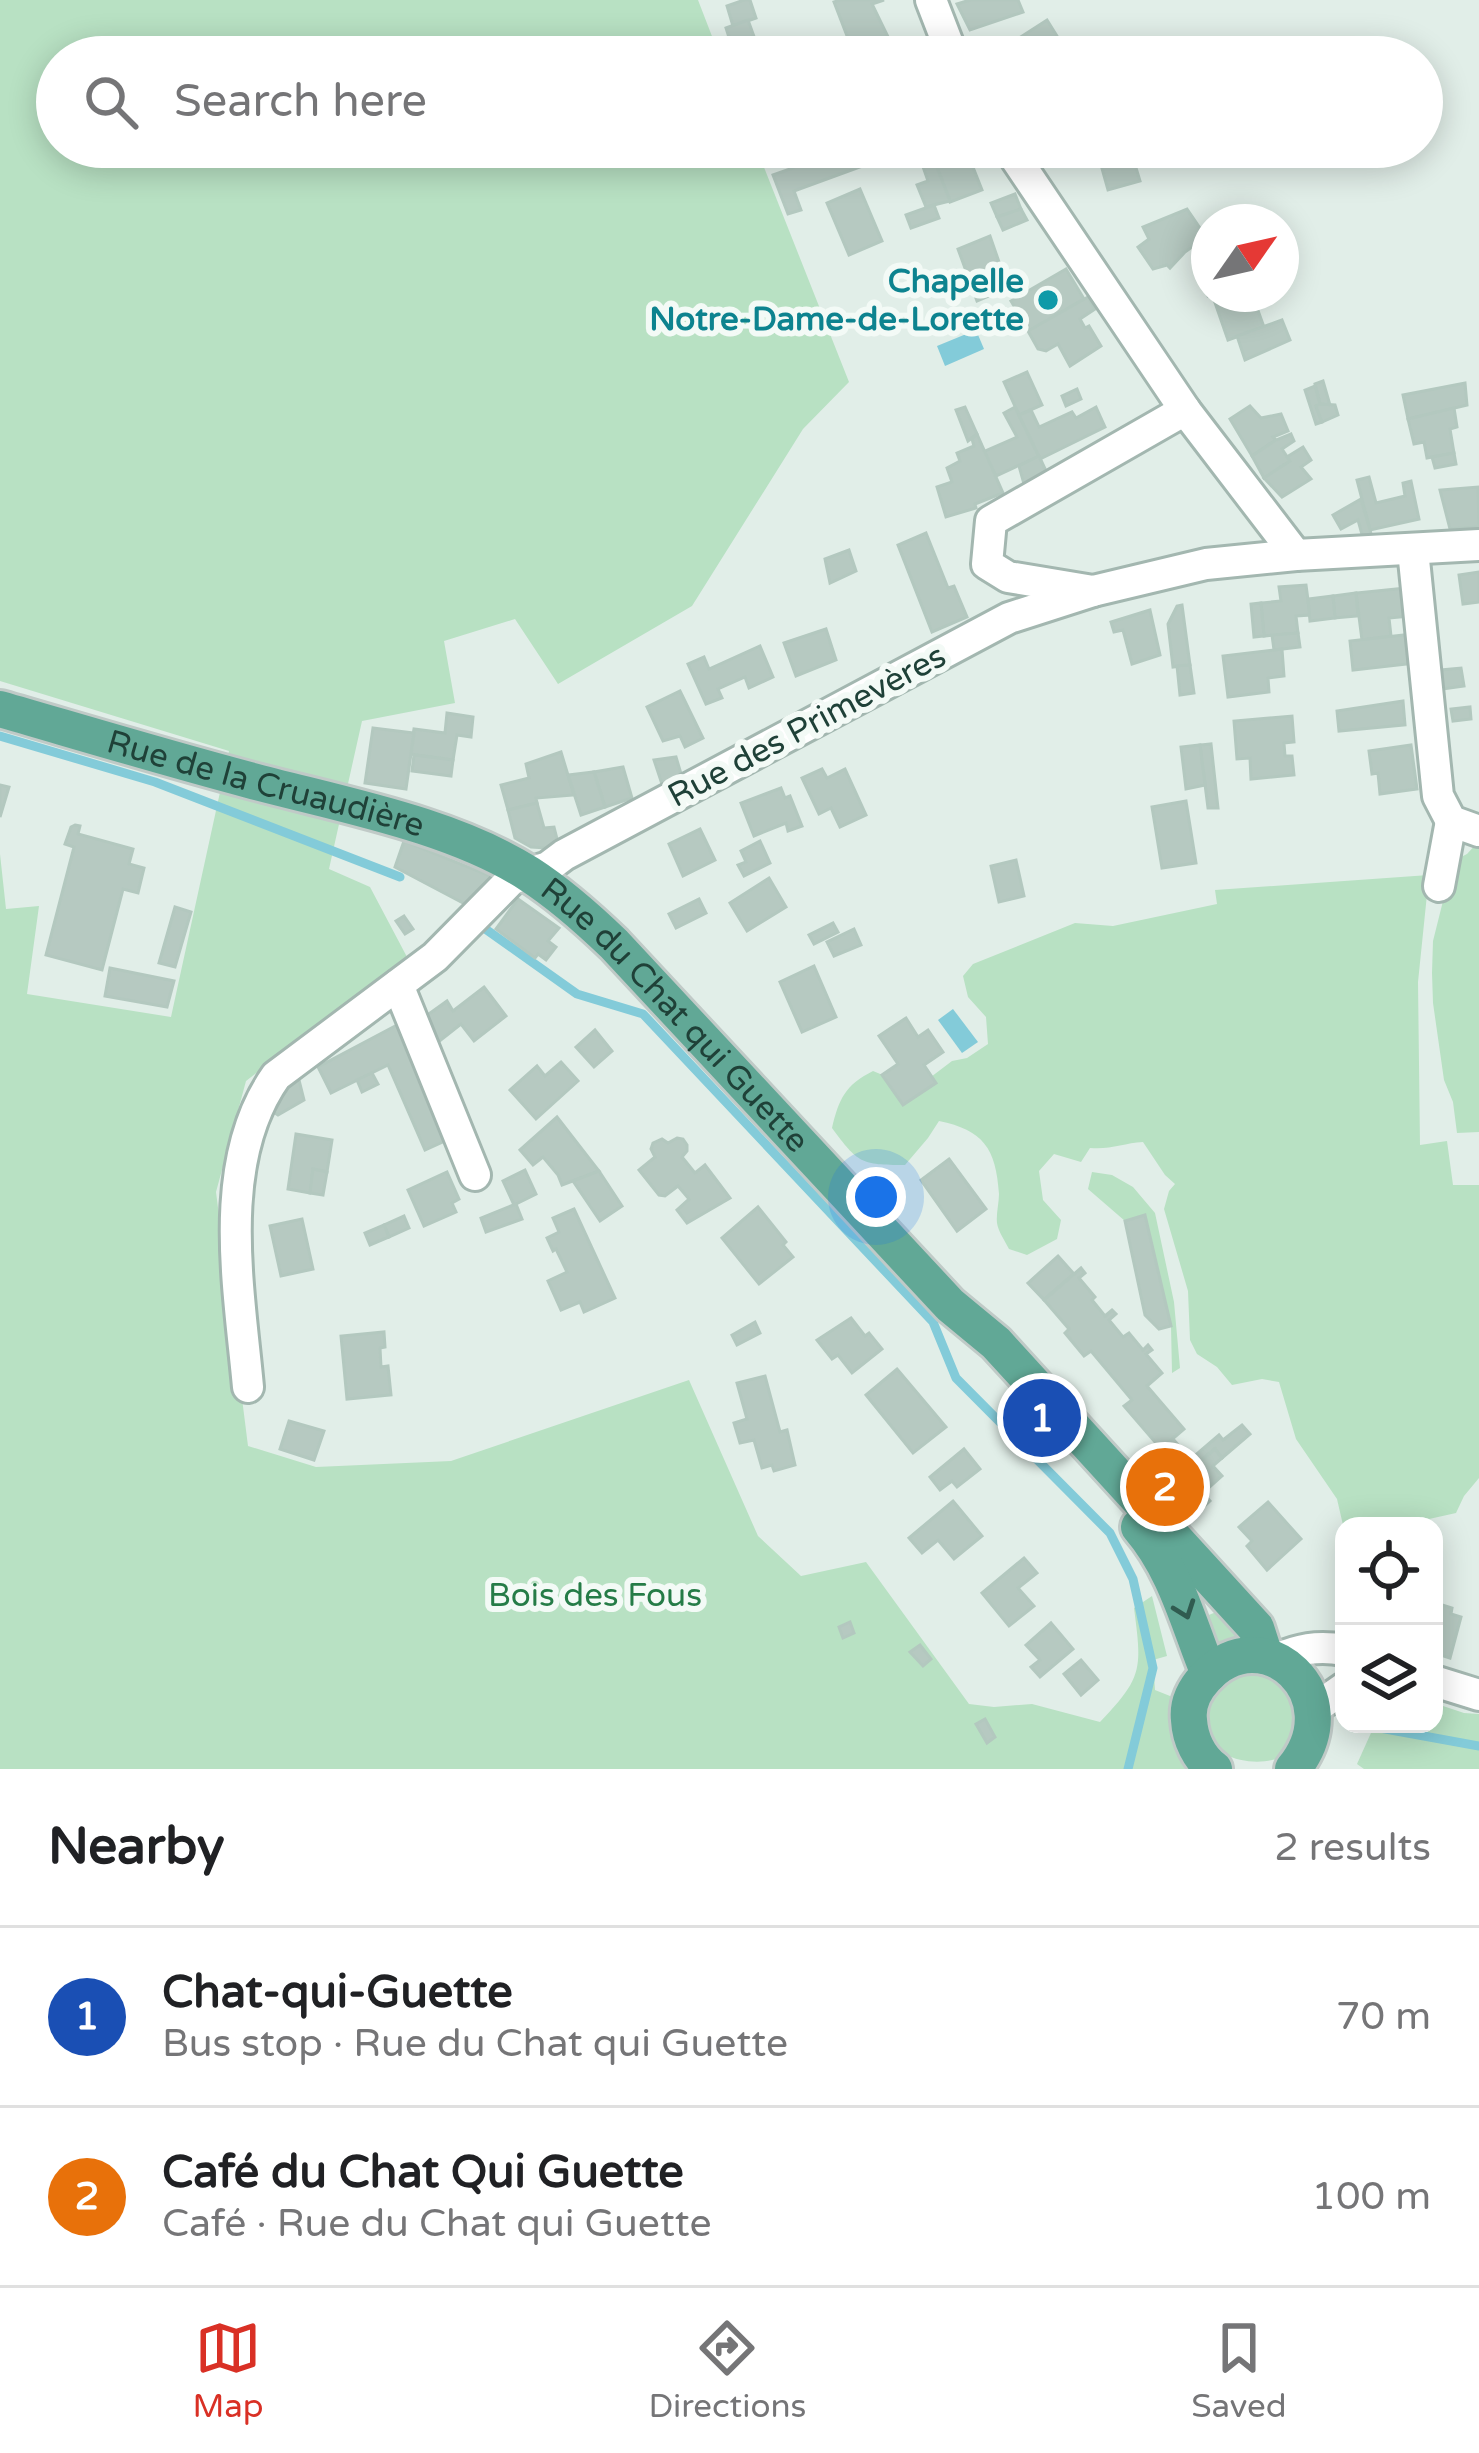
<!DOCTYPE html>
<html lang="en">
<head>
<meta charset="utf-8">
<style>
	body { margin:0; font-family:"Varela Round",sans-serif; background:#f6f6f6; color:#202124 }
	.controls { position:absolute; right:36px; bottom:36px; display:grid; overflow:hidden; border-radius:24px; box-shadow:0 6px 30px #0003 }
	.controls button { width:108px; height:108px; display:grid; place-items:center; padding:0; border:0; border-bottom:3px solid #e0e0e0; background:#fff; color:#202124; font:60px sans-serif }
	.compass { position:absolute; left:1191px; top:204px; width:108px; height:108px; border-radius:50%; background:#fff; box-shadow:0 6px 30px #0003; rotate:56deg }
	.you { position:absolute; left:876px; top:1197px; width:42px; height:42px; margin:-30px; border:9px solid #fff; border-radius:50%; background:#1a73e8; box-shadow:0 0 0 18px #1a73e833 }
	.badge { display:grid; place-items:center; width:78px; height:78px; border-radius:50%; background:#d93025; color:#fff; font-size:39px; font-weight:700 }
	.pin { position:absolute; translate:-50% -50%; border:6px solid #fff; box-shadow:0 3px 12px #0006 }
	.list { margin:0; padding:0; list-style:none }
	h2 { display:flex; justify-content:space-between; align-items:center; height:156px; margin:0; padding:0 48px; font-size:51px }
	h2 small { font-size:39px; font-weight:400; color:#757577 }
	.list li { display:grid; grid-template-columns:78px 1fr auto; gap:36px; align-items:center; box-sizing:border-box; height:180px; padding:0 48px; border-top:3px solid #e0e0e0 }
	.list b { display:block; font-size:45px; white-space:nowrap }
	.list p { margin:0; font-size:39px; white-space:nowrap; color:#757577 }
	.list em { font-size:39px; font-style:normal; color:#757577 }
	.icon { flex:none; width:66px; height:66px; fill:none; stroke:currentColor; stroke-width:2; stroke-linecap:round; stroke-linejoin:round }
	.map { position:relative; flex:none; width:1479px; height:1769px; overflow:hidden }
	.search { position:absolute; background:#fff; box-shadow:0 6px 30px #0003; left:36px; right:36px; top:36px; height:132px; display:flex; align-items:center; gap:30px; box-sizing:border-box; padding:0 42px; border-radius:66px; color:#757577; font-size:45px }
	.sheet { height:516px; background:#fff }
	nav { display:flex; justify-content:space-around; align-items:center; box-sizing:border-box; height:168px; border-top:3px solid #e0e0e0; background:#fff; font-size:33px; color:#757577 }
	nav a { display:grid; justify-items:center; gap:6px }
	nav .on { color:#d93025 }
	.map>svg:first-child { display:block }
	.green { fill:#b8e1c3 }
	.water { fill:#83cbd9 }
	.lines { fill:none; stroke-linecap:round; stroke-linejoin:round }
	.stream { stroke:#83cbd9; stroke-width:9 }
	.building { fill:#b6c9c1; stroke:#b3c8bf; stroke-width:3 }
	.minor-casing { stroke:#a3b7b0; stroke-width:36 }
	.major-casing { stroke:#c0cac7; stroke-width:42 }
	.minor { stroke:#fff; stroke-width:30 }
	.major { stroke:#61a896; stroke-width:36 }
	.oneway { stroke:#305b50 }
	.culture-dot { fill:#0f9aa8; stroke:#f3faf6; stroke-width:4.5 }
	.labels { text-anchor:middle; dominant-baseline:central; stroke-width:12; stroke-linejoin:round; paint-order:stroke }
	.culture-label { font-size:33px; font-weight:bold; fill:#0d838f; stroke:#f3faf6; text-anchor:end }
	.street-label { font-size:33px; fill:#1f4138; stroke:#f3faf6 }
	.park-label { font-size:33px; fill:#257c47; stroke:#f3faf6 }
</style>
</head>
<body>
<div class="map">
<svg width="1479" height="1769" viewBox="0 0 1479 1769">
	<rect width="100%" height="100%" fill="#e1eee8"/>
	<!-- green -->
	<g class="green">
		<path d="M0,0H698L720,57H57V147H756L849,382L803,429L692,606L558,684L515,619L444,641L455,703L362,721L329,869L370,887L407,957L246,1081L216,1192L248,1446L316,1467L451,1461L689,1380L758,1536L801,1576L866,1562L969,1704L994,1707L1032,1704L1100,1722C1143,1677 1142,1669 1134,1608L1152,1596L1167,1656L1153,1660L1155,1690L1175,1698L1173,1728L1185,1769H0V854L6,909L39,906L27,994L171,1017L229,751L0,681Z"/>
		<polygon points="1479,841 1479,1132 1457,1133 1453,1102 1444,1080 1433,1003 1432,973 1433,941 1453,861 1467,854"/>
		<path d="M1429,875L1418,982L1420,1145L1447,1141L1453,1185H1479V1478L1464,1496L1456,1513L1429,1519L1422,1517L1411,1526L1343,1525L1337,1499L1296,1439L1279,1382L1262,1379L1232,1385L1217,1367L1197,1354L1190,1340L1188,1291L1164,1209L1169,1191L1175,1184L1165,1175L1143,1142C1124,1143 1110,1150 1090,1148L1081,1162L1054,1154L1039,1171L1043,1200L1061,1220L1057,1239L1027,1255L1009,1249C1005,1241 998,1231 997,1223C996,1214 999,1203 999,1194C996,1148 983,1130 939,1121L928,1138L905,1165C861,1165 858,1163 832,1128C839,1099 845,1085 873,1071L909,1086L923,1083L952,1061L967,1058L988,1044L986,1017L968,997L963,976L973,964L1075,923L1113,926L1217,904L1215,890Z"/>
		<polygon points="1092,1172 1112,1175 1133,1187 1155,1213 1174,1302 1180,1368 1172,1373 1171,1326 1145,1215 1125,1221 1088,1189"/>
		<polygon points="1226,1608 1244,1637 1216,1650 1204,1617"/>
		<path d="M1240,1671L1270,1673L1300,1708C1296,1721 1293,1745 1285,1755C1262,1769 1212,1761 1205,1731C1203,1723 1206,1709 1206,1701Z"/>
		<polygon points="1434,1703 1464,1713 1479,1714 1479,1769 1364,1769 1357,1764 1375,1724 1434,1724"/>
	</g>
	<!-- water -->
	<g class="water">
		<polygon points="976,330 984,349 945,366 937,346"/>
		<polygon points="953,1009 978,1042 962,1053 938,1020"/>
	</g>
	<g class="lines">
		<!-- stream -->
		<g class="stream">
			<polyline points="0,736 155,782 400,877"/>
			<polyline points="477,923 577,994 643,1014 933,1322 956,1378 1110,1533 1133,1579 1153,1668 1128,1769"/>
			<polyline points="1369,1726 1479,1746"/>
		</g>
	</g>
	<!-- building -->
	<g class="building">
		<polygon points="744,0 750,0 756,18 733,26 727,6"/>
		<polygon points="840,0 884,0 872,4 890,41 854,54 834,2"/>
		<polygon points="970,0 1018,0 1023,12 970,30 957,4"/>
		<polygon points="748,20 756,42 733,50 726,28"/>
		<polygon points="1047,20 1070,57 1022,57 1013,42"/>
		<polygon points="756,42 758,48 735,56 733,50"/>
		<polygon points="801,147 858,147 865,165 794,191 801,210 788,214 773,175 793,168 789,157 803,152"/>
		<polygon points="960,147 965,147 982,190 950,202 933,157"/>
		<polygon points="1098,147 1140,147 1140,150 1101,165 1097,150"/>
		<polygon points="1140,150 1142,155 1133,158 1140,181 1108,190 1101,165"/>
		<polygon points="933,157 950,201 926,207 917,185 928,181 921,161"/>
		<polygon points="860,189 882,241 849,255 827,203"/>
		<polygon points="1015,194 1021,209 997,217 991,203"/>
		<polygon points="934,205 939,218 911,228 906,215"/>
		<polygon points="1021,209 1027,220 1003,230 997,217"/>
		<polygon points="1187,209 1206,237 1185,252 1170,268 1167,265 1153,269 1138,247 1149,239 1143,227"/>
		<polygon points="990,236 1008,288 977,301 958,249"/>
		<polygon points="1066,269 1084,299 1029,331 1011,301"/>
		<polygon points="1209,279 1209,294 1252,294 1264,327 1228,340 1212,294 1208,296 1203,281"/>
		<polygon points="1088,297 1095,309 1080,319 1085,328 1089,326 1101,346 1070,366 1058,344 1046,351 1038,349 1028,331"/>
		<polygon points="1282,320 1290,340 1245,360 1237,336"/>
		<polygon points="1027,372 1042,405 1019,415 1004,382"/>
		<polygon points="1323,381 1330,405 1320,404 1315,384"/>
		<polygon points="1465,383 1467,405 1408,419 1403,395"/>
		<polygon points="1315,386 1320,404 1316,406 1322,422 1316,424 1305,390"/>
		<polygon points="1077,389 1081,399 1066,406 1062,396"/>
		<polygon points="1320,404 1335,405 1338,415 1322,422 1316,406"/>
		<polygon points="1250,406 1261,418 1281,414 1288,431 1273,437 1276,440 1252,456 1230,419"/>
		<polygon points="965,407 977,434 968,441 956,410"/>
		<polygon points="1015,407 1039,456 996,476 983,452 1017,437 1004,413"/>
		<polygon points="1096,407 1105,427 1040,459 1019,415 1031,410 1039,427 1072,412 1076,418"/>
		<polygon points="1454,408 1457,427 1450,429 1454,453 1427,458 1424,442 1414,444 1408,419"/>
		<polygon points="977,434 1003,493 975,504 976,508 946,517 937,487 952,482 947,468 960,461 957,453 974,446 972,439"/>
		<polygon points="1291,434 1294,441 1282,449 1290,461 1264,478 1252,456 1276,440"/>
		<polygon points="1303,447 1311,460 1301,467 1311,479 1282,497 1264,478 1290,461 1287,457"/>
		<polygon points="1454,453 1456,464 1435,468 1432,457"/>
		<polygon points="1039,456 1047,473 1024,484 1019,466"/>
		<polygon points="1369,477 1376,503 1405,496 1403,483 1411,481 1419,519 1370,530 1357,480"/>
		<polygon points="1478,487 1479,527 1450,529 1440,490"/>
		<polygon points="1361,499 1370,530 1372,538 1363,538 1358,520 1341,529 1333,515"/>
		<polygon points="926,533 948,588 954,586 967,617 932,632 898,545"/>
		<polygon points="849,550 856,571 830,583 825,559"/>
		<polygon points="1479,572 1479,602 1463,604 1459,575"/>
		<polygon points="1306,585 1310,615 1296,616 1298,633 1264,636 1261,603 1281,601 1279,587"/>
		<polygon points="1407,588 1411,616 1389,618 1391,636 1362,640 1356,593"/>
		<polygon points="1356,593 1358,616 1335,618 1333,596"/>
		<polygon points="1333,596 1335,618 1310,621 1308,599"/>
		<polygon points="1261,603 1264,636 1254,637 1251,604"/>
		<polygon points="1182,605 1190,665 1173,667 1168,624 1177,606"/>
		<polygon points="1150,610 1160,655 1132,664 1123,630 1114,632 1111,622"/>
		<polygon points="826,629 836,660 796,676 784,643"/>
		<polygon points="1298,633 1300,647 1274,650 1272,635"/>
		<polygon points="1413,634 1416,663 1353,670 1350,641"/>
		<polygon points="760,646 773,677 749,688 745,677 718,689 722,698 706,704 688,664 704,657 709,669"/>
		<polygon points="1282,649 1284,676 1268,678 1269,692 1228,697 1223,656"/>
		<polygon points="1190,665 1194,693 1180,695 1177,666"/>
		<polygon points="1461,668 1464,686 1442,689 1439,670"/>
		<polygon points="680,691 703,738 685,747 680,736 663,741 647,707"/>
		<polygon points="1403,701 1405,725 1339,731 1337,711"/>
		<polygon points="1470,707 1471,719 1453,721 1451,709"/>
		<polygon points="447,713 473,717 471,737 457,735 453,760 410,754 414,729 445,733"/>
		<polygon points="1292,716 1294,742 1284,743 1285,756 1292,756 1294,775 1251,779 1250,758 1237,759 1234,721"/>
		<polygon points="373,728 414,733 406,789 365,783"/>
		<polygon points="1211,744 1218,808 1208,808 1200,745"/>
		<polygon points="1200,745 1205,785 1186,789 1181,747"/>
		<polygon points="1411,745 1417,789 1380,794 1378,773 1372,774 1369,751"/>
		<polygon points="561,752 574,795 536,798 537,803 508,810 501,785 529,778 526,764"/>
		<polygon points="414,755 453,760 451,776 412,771"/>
		<polygon points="676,757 682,777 662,784 654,760"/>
		<polygon points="623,767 632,798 605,807 594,772"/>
		<polygon points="822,769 827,778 845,769 866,815 840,827 831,808 819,814 802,778"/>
		<polygon points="594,772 605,807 581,815 568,775"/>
		<polygon points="0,785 9,787 0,817"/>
		<polygon points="781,788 785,798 790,796 802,826 788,831 786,823 754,836 741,803"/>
		<polygon points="1186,801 1196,863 1162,868 1152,807"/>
		<polygon points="537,803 544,828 554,827 558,843 547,848 531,847 515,838 508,810"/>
		<polygon points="75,825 80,826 78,834 133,849 129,864 144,868 138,893 123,889 102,970 46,955 74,847 65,844 71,827"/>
		<polygon points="700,829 715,860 683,876 669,844"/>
		<polygon points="404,841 493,877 469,906 395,867"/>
		<polygon points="760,841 770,863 744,876 738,865 746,862 741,851"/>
		<polygon points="1016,860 1024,896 999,902 991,866"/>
		<polygon points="769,878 786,907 747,931 730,903"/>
		<polygon points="518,899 559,928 548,941 556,947 546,960 538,954 535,958 496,929"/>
		<polygon points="699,899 706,913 676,928 669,914"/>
		<polygon points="175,907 191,912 175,967 159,963"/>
		<polygon points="404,916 413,929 405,934 396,921"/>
		<polygon points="833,923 838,932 814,944 809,935"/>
		<polygon points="854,929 861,945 834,956 827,942"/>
		<polygon points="814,966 836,1017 802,1032 780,982"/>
		<polygon points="110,968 174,981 167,1007 105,996"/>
		<polygon points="484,987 506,1016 474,1041 461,1024 432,1047 419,1021 447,1001 453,1011"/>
		<polygon points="906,1018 918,1037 928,1030 943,1052 924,1065 936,1083 903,1105 882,1075 898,1064 879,1036"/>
		<polygon points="397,1025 447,1140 425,1150 388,1065 331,1093 318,1067"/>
		<polygon points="595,1030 612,1051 594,1067 576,1047"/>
		<polygon points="561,1062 578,1081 536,1119 510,1090 537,1066 545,1076"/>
		<polygon points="372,1073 378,1084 362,1092 357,1080"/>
		<polygon points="299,1080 304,1100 278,1115 272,1111 281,1092"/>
		<polygon points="557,1117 599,1171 562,1185 558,1175 543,1157 533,1165 520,1150"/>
		<polygon points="296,1134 332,1140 327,1172 313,1169 310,1193 288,1189"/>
		<polygon points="677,1138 683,1139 687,1145 687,1151 682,1157 695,1173 705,1165 730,1198 687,1223 677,1210 689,1199 678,1186 665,1196 659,1195 639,1170 655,1157 651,1149 653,1143 662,1139 668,1143"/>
		<polygon points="949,1159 986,1209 957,1231 921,1180"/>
		<polygon points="313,1169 327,1172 323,1195 310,1193"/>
		<polygon points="525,1170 536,1194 514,1205 503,1181"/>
		<polygon points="599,1171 622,1206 600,1221 573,1181"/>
		<polygon points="447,1172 459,1199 452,1203 456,1212 424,1226 408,1190"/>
		<polygon points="516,1204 522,1219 486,1232 481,1218"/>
		<polygon points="758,1207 786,1242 783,1245 793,1257 759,1284 722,1238"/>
		<polygon points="574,1209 615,1298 584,1312 580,1302 561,1310 548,1281 567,1272 556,1249 553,1251 547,1238 559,1232 553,1218"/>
		<polygon points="1145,1215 1171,1326 1159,1329 1145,1315 1125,1221"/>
		<polygon points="404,1216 409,1228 389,1237 384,1225"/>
		<polygon points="302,1219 313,1269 281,1276 270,1226"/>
		<polygon points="384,1225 389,1237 370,1245 365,1233"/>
		<polygon points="1058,1256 1074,1274 1044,1300 1028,1283"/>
		<polygon points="1081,1268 1085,1273 1079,1278 1095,1297 1092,1300 1105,1316 1112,1310 1116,1314 1109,1320 1123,1337 1129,1333 1143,1350 1148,1345 1152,1350 1146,1354 1162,1373 1147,1386 1184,1429 1161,1449 1124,1406 1132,1400 1091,1351 1084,1356 1065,1333 1069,1329 1044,1300"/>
		<polygon points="851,1318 865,1336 869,1333 882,1349 852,1373 838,1355 832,1359 817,1340"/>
		<polygon points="755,1322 760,1333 737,1345 732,1335"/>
		<polygon points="384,1332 385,1347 380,1348 381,1367 388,1366 391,1395 347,1399 341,1336"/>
		<polygon points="897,1369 946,1427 913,1453 866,1395"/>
		<polygon points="765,1376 780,1432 787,1430 795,1465 774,1471 772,1465 762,1468 754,1440 740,1443 734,1423 747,1419 737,1383"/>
		<polygon points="289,1421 324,1431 314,1460 280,1449"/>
		<polygon points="1242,1425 1250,1434 1222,1458 1215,1449 1196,1465 1191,1459 1219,1435 1223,1440"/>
		<polygon points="1173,1439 1196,1465 1215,1449 1222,1458 1213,1466 1222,1476 1203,1493 1194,1483 1172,1503 1141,1469"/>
		<polygon points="964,1449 980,1469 957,1487 952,1481 940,1490 930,1477"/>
		<polygon points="1194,1483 1210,1501 1188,1521 1172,1503"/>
		<polygon points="953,1501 982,1536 954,1559 938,1540 922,1553 909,1538"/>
		<polygon points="1268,1502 1301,1539 1267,1570 1247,1546 1252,1541 1239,1527"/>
		<polygon points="1024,1558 1037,1573 1018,1588 1034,1606 1009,1626 982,1593"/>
		<polygon points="1439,1604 1452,1608 1451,1614 1461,1617 1450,1658 1434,1653 1434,1610 1437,1611"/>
		<polygon points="850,1622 854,1633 843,1638 839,1627"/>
		<polygon points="1051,1623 1073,1649 1040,1677 1031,1667 1040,1660 1026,1645"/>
		<polygon points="920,1645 931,1659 923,1666 910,1652"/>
		<polygon points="1081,1660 1098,1680 1081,1695 1064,1674"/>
		<polygon points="985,1719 995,1737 987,1743 976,1724"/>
	</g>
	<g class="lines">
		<!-- minor casing -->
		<g class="minor-casing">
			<g id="minor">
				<polyline points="931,0 953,57"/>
				<polyline points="1008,147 1185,410 1296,555"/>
				<polyline points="1185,410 991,521 987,564 1008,577 1093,591 1206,564 1296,555 1479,545"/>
				<polyline points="1413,550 1438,796 1451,821 1479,831"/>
				<polyline points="1439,886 1451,821"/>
				<polyline points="398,985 475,1175"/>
				<path d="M248,1387C239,1288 215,1162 276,1076L435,957L512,879L548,867L564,855L1009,618L1093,591"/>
				<path d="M1274,1660C1298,1649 1318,1645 1344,1650"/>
				<polyline points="1434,1681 1479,1695"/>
				<polyline points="1314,1709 1344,1688"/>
			</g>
		</g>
		<!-- major casing -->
		<g class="major-casing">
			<g id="major">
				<path id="s1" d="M0,709C83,733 166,758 249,780C338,804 451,824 529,874C560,894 588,919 614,944L950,1305L996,1343L1256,1628L1265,1656"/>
				<path d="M1139,1527C1176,1570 1188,1623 1209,1674"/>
				<path d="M1214,1769C1199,1758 1190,1739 1189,1720C1187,1703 1194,1690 1205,1678C1263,1614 1353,1696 1293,1769"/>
			</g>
		</g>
		<!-- minor -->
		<use href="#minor" class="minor"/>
		<!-- major -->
		<use href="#major" class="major"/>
	</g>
	<!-- one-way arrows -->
	<defs><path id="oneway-chevron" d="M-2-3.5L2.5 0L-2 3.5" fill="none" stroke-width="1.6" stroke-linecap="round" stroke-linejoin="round" transform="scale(3)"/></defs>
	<use class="oneway" href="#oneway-chevron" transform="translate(1185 1610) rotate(70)"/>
	<!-- markers -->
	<circle class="culture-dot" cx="1048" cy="300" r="12"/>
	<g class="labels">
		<!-- culture labels -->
		<g class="culture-label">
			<text x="1024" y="281">Chapelle<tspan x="1024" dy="38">Notre-Dame-de-Lorette</tspan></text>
		</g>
		<!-- street labels -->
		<g class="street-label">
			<text transform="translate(807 726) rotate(-28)">Rue des Primevères</text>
			<text stroke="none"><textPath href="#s1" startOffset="276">Rue de la Cruaudière</textPath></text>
			<text stroke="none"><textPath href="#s1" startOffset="759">Rue du Chat qui Guette</textPath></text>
		</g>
		<!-- park labels -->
		<g class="park-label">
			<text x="595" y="1595">Bois des Fous</text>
		</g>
	</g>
</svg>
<div class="controls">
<button><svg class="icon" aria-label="locate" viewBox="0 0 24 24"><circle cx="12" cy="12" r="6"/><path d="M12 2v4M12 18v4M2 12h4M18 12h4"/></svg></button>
<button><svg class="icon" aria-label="layers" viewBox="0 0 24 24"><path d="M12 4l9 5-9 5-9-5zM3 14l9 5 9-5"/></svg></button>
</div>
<svg class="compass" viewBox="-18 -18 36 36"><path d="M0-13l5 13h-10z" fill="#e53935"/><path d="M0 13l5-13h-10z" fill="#757577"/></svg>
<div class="you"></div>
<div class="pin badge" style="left:1042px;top:1418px;background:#1a4fb4">1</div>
<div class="pin badge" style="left:1165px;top:1487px;background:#e8710a">2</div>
<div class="search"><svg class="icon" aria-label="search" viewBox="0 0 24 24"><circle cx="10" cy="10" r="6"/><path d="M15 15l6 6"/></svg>Search here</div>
</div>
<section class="sheet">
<h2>Nearby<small>2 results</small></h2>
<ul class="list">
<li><span class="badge" style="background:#1a4fb4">1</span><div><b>Chat-qui-Guette</b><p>Bus stop · Rue du Chat qui Guette</p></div><em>70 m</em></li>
<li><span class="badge" style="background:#e8710a">2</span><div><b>Café du Chat Qui Guette</b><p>Café · Rue du Chat qui Guette</p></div><em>100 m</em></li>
</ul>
</section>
<nav>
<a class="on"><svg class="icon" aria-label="map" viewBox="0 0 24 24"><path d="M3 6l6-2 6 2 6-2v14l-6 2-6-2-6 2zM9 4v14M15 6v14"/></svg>Map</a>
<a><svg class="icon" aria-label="directions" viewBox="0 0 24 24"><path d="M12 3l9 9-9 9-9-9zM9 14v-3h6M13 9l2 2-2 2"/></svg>Directions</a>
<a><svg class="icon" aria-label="saved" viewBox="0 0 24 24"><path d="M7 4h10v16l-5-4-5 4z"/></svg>Saved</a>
</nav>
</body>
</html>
